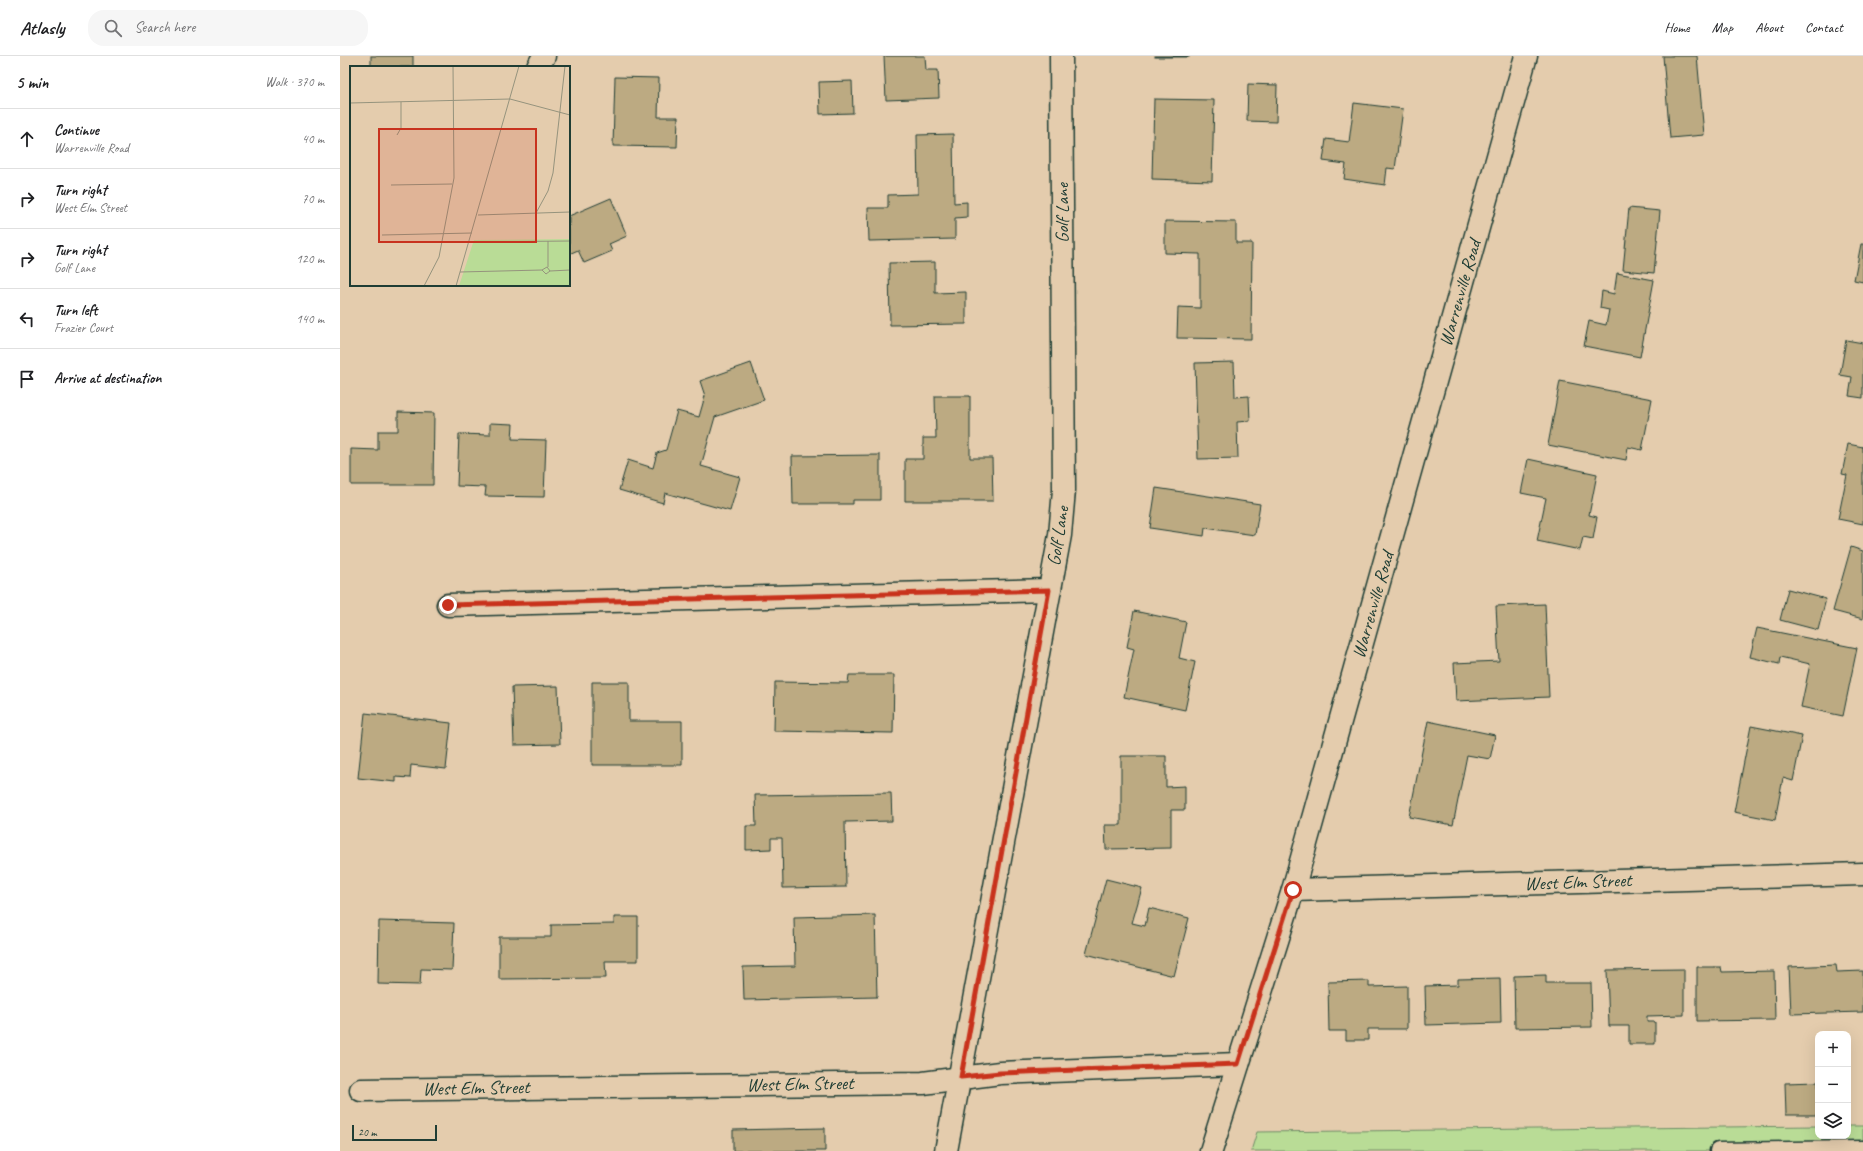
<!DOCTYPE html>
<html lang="en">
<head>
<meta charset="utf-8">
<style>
	body { margin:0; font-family:Caveat,sans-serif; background:#f6f6f6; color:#202124 }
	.controls { position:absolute; right:12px; bottom:12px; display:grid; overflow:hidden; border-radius:8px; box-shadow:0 4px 16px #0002 }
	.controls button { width:36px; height:36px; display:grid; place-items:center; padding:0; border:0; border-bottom:1px solid #e0e0e0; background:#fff; color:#202124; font:20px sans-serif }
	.scale { position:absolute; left:12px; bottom:10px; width:85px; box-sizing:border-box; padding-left:4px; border:2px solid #1f3d34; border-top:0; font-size:11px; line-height:14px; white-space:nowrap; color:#1f3d34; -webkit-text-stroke:3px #e4ccad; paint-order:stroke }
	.stop { position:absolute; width:12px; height:12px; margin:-9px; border:3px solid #c8321e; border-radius:50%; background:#fff }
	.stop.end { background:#c8321e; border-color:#fff; box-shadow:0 1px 4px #0008 }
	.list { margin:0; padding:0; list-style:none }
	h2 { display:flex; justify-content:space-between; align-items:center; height:52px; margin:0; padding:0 16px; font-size:17px }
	h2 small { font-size:13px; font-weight:400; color:#757577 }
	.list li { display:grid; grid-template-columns:26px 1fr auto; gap:12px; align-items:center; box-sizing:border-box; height:60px; padding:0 16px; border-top:1px solid #e0e0e0 }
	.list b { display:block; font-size:15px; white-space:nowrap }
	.list p { margin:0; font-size:13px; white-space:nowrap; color:#757577 }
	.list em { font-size:13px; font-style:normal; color:#757577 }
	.icon { flex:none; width:22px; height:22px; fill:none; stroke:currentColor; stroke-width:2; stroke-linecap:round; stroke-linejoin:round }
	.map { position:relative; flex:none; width:1523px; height:1095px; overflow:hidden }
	header { display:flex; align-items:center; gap:24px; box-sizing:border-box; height:56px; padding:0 20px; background:#fff; border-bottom:1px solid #e0e0e0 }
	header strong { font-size:19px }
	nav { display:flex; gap:22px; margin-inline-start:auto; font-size:14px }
	.search { width:280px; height:36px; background:#f6f6f6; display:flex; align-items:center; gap:10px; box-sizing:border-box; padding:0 14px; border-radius:16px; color:#757577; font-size:15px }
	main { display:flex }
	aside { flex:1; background:#fff }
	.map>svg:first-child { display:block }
	.green { fill:#b9dc96; stroke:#6c8c65 }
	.building { fill:#bcaa82; stroke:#1f3d34 }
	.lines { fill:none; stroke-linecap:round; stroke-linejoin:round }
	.lane-casing { stroke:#1f3d34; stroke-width:19 }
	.street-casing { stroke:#1f3d34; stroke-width:25 }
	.lane { stroke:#e4ccad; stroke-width:16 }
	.street { stroke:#e4ccad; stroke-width:22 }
	.route { stroke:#c8321e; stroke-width:5 }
	.labels { text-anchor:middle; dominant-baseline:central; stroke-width:3; stroke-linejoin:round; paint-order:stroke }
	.street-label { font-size:19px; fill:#1f3d34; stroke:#e4ccad }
	.inset-road { fill:none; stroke:#95937d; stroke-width:1 }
	.view { fill:#c8321e; fill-opacity:0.15; stroke:#c8321e; stroke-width:2 }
	.inset-edge { fill:none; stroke:#1f3d34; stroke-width:2 }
</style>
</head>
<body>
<header>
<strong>Atlasly</strong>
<div class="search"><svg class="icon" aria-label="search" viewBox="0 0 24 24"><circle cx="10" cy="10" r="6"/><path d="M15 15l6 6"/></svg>Search here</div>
<nav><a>Home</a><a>Map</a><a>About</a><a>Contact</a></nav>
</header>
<main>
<aside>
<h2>5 min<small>Walk · 370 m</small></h2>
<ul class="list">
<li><svg class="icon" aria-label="ahead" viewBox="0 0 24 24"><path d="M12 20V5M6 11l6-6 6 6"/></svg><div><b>Continue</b><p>Warrenville Road</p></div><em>40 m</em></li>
<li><svg class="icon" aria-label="right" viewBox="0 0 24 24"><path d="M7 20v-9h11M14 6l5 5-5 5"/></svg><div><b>Turn right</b><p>West Elm Street</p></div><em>70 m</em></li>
<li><svg class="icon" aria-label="right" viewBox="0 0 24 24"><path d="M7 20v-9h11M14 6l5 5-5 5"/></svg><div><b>Turn right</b><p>Golf Lane</p></div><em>120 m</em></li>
<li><svg class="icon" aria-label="left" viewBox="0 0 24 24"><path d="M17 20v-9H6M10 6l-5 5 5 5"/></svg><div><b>Turn left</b><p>Frazier Court</p></div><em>140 m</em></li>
<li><svg class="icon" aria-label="arrive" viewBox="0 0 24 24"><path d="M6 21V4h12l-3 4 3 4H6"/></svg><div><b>Arrive at destination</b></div></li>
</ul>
</aside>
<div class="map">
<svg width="1523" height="1095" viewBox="0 0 1523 1095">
	<rect width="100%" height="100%" fill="#e4ccad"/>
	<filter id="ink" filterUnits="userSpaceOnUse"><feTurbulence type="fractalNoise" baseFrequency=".025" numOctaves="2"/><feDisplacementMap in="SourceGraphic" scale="8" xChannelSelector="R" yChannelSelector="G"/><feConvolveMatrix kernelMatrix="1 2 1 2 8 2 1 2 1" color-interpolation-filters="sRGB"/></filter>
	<g filter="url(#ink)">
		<!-- green -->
		<polygon class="green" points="1478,1070 1478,1080 1508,1080 1508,1070 1523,1070 1523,1095 911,1095 917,1076"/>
		<!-- building -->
		<g class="building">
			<rect x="31" y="0" width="42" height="11"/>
			<polygon points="544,0 585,0 586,14 598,14 599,42 546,44"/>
			<rect x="815" y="0" width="34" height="1"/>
			<polygon points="1323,0 1357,0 1364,79 1330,82"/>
			<polygon points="275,21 319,22 318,61 338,61 337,91 273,90"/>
			<polygon points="512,25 513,57 480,58 479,26"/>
			<polygon points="908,28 937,29 936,66 907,65"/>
			<polygon points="814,43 874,44 872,125 812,123"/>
			<polygon points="1014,47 1063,53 1055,113 1047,112 1045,129 1004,123 1006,108 983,105 986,83 1009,86"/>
			<polygon points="613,78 614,147 627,146 627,161 615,162 615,183 529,185 528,152 548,152 548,139 578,138 577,79"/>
			<polygon points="271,142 287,180 269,188 272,195 244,207 238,194 229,198 229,160"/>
			<polygon points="1289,152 1320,155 1314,217 1283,214"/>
			<polygon points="825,165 896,166 896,187 912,187 911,283 837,282 838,251 860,252 860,198 825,197"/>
			<polygon points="1521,188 1523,188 1523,226 1514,224"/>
			<polygon points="595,206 595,237 626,236 626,268 550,269 549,207"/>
			<polygon points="1277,217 1314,224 1300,301 1244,290 1249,265 1266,269 1269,254 1260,252 1262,235 1274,238"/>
			<polygon points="1506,284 1523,287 1523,342 1509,340 1512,321 1500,319"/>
			<polygon points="894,306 895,341 909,340 910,365 897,366 898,402 858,403 855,307"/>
			<polygon points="411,307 424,344 375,361 361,410 400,421 390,455 325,437 323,447 279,434 288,404 313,412 317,397 326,394 337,355 359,361 365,340 360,325"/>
			<polygon points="1220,325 1312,343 1302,394 1288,391 1286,404 1208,389"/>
			<polygon points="595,340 630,340 630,402 652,402 653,445 565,445 565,403 583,403 583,382 596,382"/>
			<polygon points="58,356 94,357 93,429 11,429 11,393 38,394 38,375 58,375"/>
			<polygon points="150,367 173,368 172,383 206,384 204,441 145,440 146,431 117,430 119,378 150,379"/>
			<polygon points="1508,388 1523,391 1523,468 1498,463 1507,419 1502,418"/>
			<polygon points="540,399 540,444 513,444 513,448 453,448 452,400"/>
			<polygon points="1188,403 1257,418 1249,459 1257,461 1253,483 1243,481 1240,494 1197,485 1206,442 1181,437"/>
			<polygon points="816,432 920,448 915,479 865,472 864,480 810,472"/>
			<polygon points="1511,491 1523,495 1523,563 1493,555"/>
			<polygon points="1448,533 1486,543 1478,574 1440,564"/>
			<polygon points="1205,548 1209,641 1116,645 1114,607 1159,605 1156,550"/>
			<polygon points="794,555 846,566 839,602 855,606 845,654 784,641 794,593 787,591"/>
			<polygon points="1417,572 1517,592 1503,660 1461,651 1470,608 1440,601 1439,608 1410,601"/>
			<polygon points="509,619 554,619 553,677 434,675 435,626 508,627"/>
			<polygon points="252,626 289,626 289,665 342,665 342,709 252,709"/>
			<polygon points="218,630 220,688 174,689 172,631"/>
			<polygon points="25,657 111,667 106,713 71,709 70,722 56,721 56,726 18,722"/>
			<polygon points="1088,665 1155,679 1150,703 1127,699 1113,769 1069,761"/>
			<polygon points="1411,670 1462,680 1453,725 1443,722 1435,764 1394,756"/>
			<polygon points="781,700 826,700 826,731 845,730 845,754 831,754 831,792 766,793 765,769 781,769"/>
			<polygon points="551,737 552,765 505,766 506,831 443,832 442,782 431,782 431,793 406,794 406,770 416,770 415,739"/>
			<polygon points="766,823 802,832 792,867 805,870 809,852 849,862 834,920 746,898"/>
			<polygon points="535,859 537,941 404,944 403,911 455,910 454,861"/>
			<polygon points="274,861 298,861 298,905 265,905 266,922 159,923 159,881 211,881 211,869 274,868"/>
			<polygon points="39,865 114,867 112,914 81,913 80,929 38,928"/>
			<polygon points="1496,909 1497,916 1523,915 1523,956 1451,958 1449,911"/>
			<polygon points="1357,911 1381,911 1382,916 1434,915 1435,964 1357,965"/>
			<polygon points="1344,913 1344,959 1307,960 1307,966 1315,966 1315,988 1289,988 1289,970 1269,970 1267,914"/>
			<polygon points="1206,919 1206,927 1251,927 1252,971 1175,972 1174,920"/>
			<polygon points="1160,922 1161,967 1086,969 1085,930 1118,929 1118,923"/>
			<polygon points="1029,925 1029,931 1067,930 1067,973 1028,973 1028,984 1006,984 1006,975 989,975 988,926"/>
			<polygon points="1478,1026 1478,1059 1446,1059 1445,1027"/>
			<polygon points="485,1072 485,1095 393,1095 393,1074"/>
		</g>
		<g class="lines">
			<!-- lane casing -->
			<g class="lane-casing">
				<polyline id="lane" points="1378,1095 1523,1093"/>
			</g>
			<!-- street casing -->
			<g class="street-casing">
				<g id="street">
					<polyline points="198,11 204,0"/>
					<polyline points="108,549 709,534"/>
					<polyline points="953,834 1523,818"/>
					<polyline points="21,1034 583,1027 660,1017 898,1008"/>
					<polyline points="606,1095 720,479 724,434 721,0"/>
					<polyline points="871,1095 953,834 1186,0"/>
				</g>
			</g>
			<!-- lane -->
			<use href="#lane" class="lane"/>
			<!-- street -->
			<use href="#street" class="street"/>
		</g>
	</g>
	<g class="lines" filter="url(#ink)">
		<!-- route -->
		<polyline class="route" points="108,549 709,534 621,1021 660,1017 898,1008 953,834"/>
	</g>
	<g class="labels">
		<!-- street labels -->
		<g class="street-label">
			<text transform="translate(722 157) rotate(-90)">Golf Lane</text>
			<text transform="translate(1120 237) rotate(-74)">Warrenville Road</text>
			<text transform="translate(718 480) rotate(-81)">Golf Lane</text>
			<text transform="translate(1033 549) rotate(-74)">Warrenville Road</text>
			<text transform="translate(1238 826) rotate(-2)">West Elm Street</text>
			<text transform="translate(460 1028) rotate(-1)">West Elm Street</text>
			<text transform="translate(136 1032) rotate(-1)">West Elm Street</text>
		</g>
	</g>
	<!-- overview -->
	<g transform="translate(10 10)">
		<rect width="220" height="220" fill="#e4ccad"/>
		<path d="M220,173V220H109L124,174Z" fill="#b9dc96"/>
		<path class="inset-road" d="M0,37L160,33L220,49M47,69L51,62V36M41,119L102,118M186,147L198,125L203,107L215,0M128,149L220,146M32,169L122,167M198,175V201M119,176L220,175M200,205L197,201L192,204L196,208L200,205L220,204M110,206L192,204M74,220L89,191L104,112L103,0M106,220L169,0"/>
		<path class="view" d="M29,63H186V176H29Z"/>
		<rect width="220" height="220" class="inset-edge"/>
	</g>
</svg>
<div class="controls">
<button>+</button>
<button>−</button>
<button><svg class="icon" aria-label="layers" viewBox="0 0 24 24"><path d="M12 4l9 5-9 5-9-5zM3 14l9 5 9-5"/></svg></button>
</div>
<div class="scale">20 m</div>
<div class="stop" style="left:953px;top:834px"></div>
<div class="stop end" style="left:108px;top:549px"></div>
</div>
</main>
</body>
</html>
